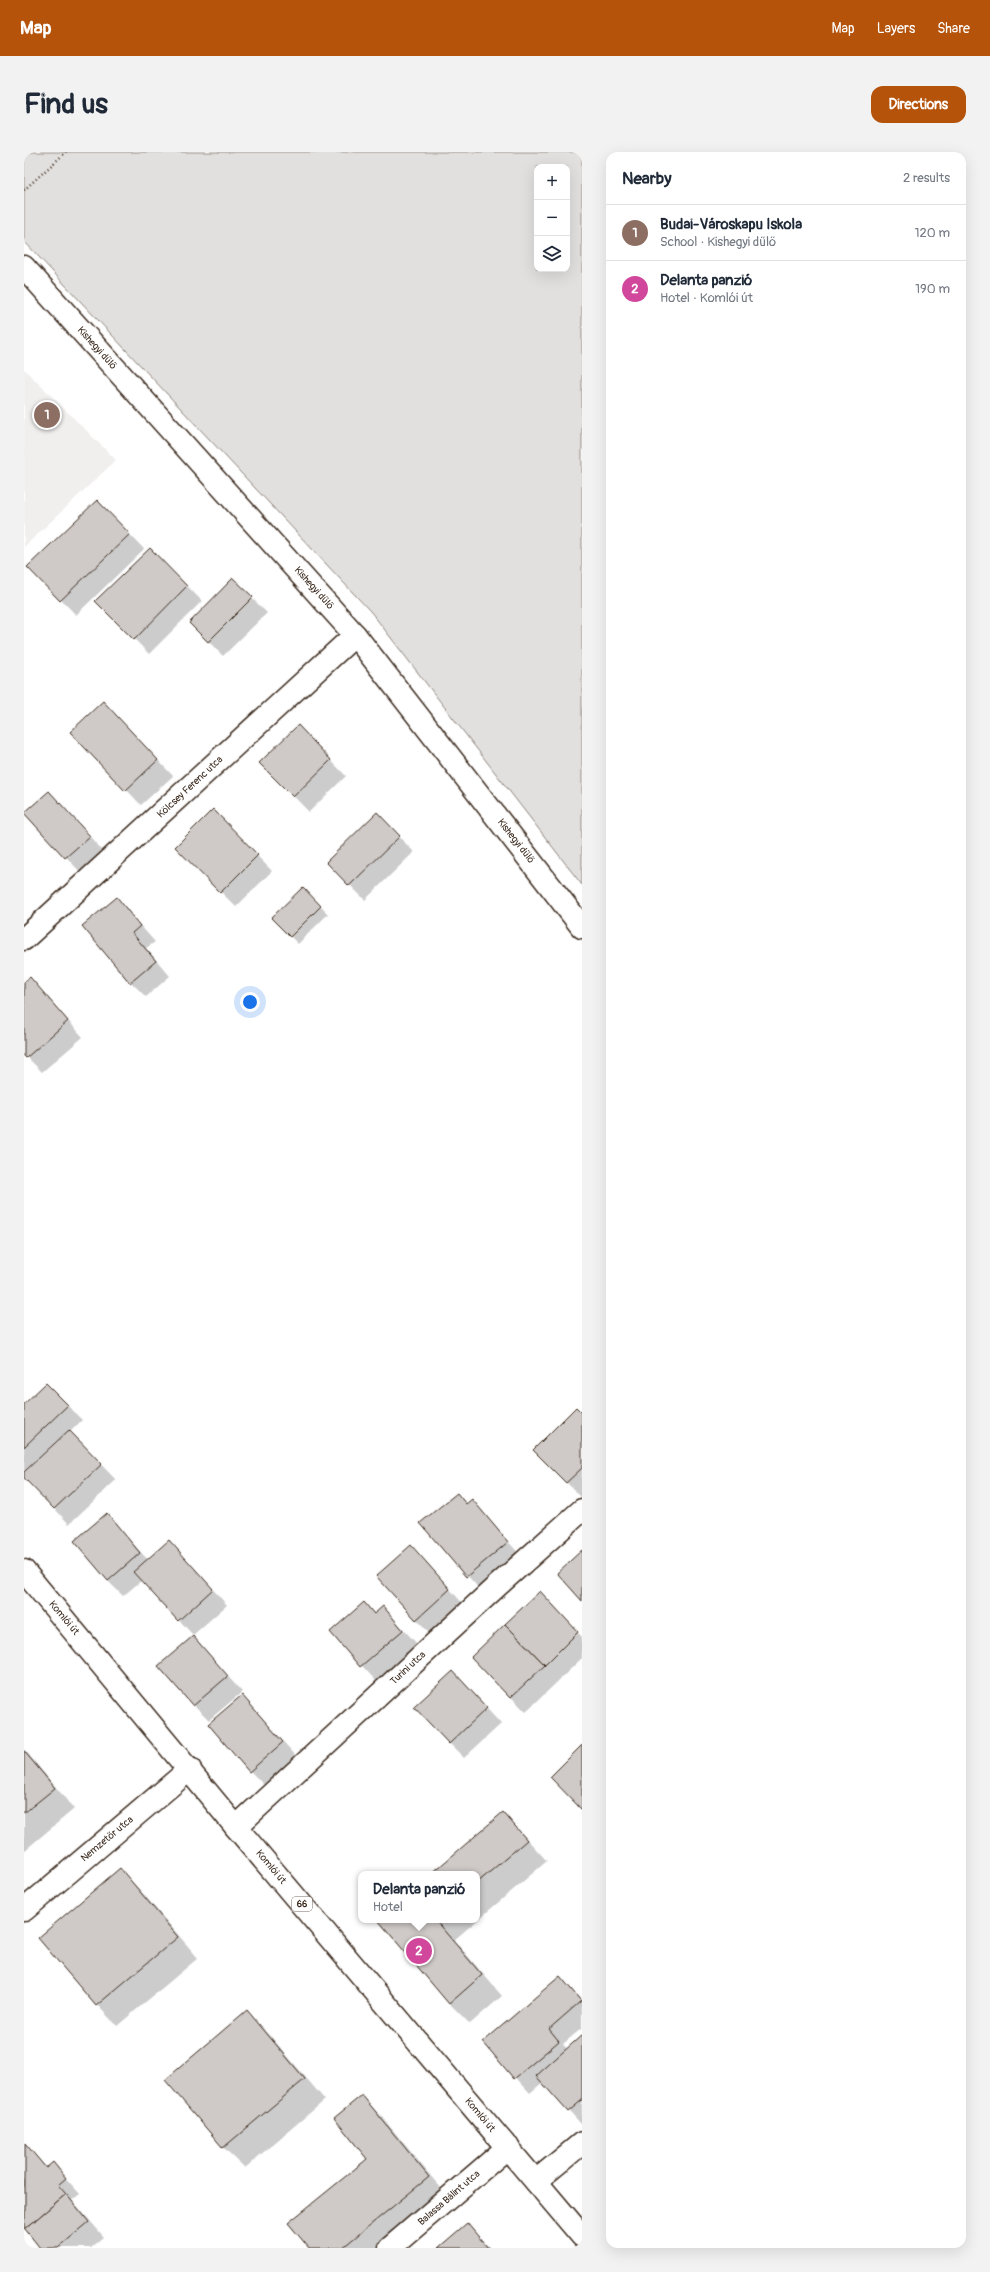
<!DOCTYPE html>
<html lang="en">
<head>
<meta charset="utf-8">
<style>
	body { margin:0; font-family:Pangolin,sans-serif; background:#f2f2f3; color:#1f2937 }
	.controls { position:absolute; right:12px; top:12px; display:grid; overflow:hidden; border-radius:8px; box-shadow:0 4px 16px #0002 }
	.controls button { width:36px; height:36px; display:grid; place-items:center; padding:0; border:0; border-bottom:1px solid #e0e1e3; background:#fff; color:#1f2937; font:20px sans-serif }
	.you { position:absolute; left:226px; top:850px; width:14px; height:14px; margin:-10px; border:3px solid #fff; border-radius:50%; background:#1a73e8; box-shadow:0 0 0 6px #1a73e833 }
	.badge { display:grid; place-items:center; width:26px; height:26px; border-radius:50%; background:#b45309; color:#fff; font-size:13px; font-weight:700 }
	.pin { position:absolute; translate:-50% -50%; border:2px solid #fff; box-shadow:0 1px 4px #0006 }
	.popup { position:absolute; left:334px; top:1719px; width:122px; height:52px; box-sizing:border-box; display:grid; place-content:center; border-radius:8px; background:#fff; filter:drop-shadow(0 1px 3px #0005); font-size:13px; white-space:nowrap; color:#747a83 }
	.popup b { font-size:15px; color:#1f2937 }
	.popup::after { content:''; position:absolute; left:50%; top:100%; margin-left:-8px; border:8px solid transparent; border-top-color:#fff }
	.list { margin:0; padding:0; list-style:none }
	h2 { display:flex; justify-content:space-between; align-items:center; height:52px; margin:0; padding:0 16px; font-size:17px }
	h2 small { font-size:13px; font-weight:400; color:#747a83 }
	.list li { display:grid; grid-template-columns:26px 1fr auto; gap:12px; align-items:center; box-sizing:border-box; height:56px; padding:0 16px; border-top:1px solid #e0e1e3 }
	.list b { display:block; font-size:15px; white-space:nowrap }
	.list p { margin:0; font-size:13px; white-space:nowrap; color:#747a83 }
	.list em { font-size:13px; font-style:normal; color:#747a83 }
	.icon { flex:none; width:22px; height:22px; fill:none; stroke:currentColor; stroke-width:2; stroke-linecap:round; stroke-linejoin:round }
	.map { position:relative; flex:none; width:558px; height:2096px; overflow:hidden; border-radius:12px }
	header { display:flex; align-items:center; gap:24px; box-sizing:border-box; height:56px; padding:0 20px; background:#b45309; color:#fff }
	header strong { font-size:19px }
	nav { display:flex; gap:22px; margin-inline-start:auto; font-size:14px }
	.intro { display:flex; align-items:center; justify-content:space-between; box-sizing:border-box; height:96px; padding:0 24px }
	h1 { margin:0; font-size:28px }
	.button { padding:10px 18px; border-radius:12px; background:#b45309; color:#fff; font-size:14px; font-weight:700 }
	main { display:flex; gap:24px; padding:0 24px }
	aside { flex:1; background:#fff; border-radius:12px; box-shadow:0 4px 16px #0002 }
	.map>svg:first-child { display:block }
	.built { fill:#f1efee }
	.green { fill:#e2e0de; stroke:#8e857e; fill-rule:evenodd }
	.shadow { fill:#0003 }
	.building { fill:#cfcac7; stroke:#3b2a1e }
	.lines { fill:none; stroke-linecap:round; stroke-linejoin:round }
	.minor-casing { stroke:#3b2a1e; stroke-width:25 }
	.major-casing { stroke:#3b2a1e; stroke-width:25 }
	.path { stroke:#3b2a1e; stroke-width:2.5; stroke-dasharray:1 3; stroke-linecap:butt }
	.minor { stroke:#fff; stroke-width:22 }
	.major { stroke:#fff; stroke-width:22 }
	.labels { text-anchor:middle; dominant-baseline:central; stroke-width:3.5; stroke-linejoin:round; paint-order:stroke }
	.shield { fill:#fff; stroke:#766a62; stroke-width:1 }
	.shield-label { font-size:9px; font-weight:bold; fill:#3b2a1e }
	.street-label { font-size:10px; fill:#3b2a1e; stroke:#fff }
</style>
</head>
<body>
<header>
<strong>Map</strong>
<nav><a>Map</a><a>Layers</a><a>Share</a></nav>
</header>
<div class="intro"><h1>Find us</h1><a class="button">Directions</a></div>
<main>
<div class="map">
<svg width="558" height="2096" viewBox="0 0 558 2096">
	<rect width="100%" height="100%" fill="#fff"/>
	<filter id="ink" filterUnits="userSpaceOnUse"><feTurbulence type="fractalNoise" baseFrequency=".025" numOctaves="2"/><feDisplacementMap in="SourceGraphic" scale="8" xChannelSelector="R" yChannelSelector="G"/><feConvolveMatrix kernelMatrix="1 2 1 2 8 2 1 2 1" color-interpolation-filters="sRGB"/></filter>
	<g filter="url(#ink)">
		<!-- built -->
		<polygon class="built" points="0,217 92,308 0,395"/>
		<!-- green -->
		<path class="green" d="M0,0H558V733L347,460L0,89ZM513,15H543V117H513Z"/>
		<!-- shadow -->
		<g class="shadow">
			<polygon points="88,364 120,397 52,463 5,415"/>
			<polygon points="126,397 178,449 125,502 73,449"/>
			<polygon points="209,427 243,461 199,504 166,471"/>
			<polygon points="79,550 149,624 117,653 48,580"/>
			<polygon points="289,590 322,624 285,660 237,611"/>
			<polygon points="25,640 80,700 57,721 2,661"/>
			<polygon points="189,659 248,719 212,755 152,695"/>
			<polygon points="353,662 390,700 341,748 303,710"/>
			<polygon points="279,736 304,762 274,792 248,766"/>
			<polygon points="93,747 131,790 122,796 146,824 122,845 107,830"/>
			<polygon points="6,827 59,885 18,920 0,902 0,832"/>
			<polygon points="22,1232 58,1268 46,1280 92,1328 45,1372 0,1324 0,1254"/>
			<polygon points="558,1262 558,1346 510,1298"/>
			<polygon points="433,1342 443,1352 448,1349 498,1405 458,1440 397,1371"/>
			<polygon points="82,1362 124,1408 160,1405 203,1453 169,1483 118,1428 99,1444 84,1429"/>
			<polygon points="402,1410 440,1453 407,1483 353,1424"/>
			<polygon points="340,1451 351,1462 359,1455 394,1493 352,1529 307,1480"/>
			<polygon points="531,1456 558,1485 558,1506 502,1560 487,1545"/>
			<polygon points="169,1486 218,1540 185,1568 170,1553"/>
			<polygon points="444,1536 477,1572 440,1606 425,1591"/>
			<polygon points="218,1544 274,1606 241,1634 226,1619"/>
			<polygon points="0,1597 50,1657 0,1699"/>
			<polygon points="479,1661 523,1709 430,1788 478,1844 446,1872 425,1851 354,1769 453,1768 453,1722 408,1722"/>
			<polygon points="95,1717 116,1738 174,1806 93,1874 73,1853 15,1786"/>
			<polygon points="536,1825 558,1849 558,1876 539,1892 543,1897 558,1885 558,1973 519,1930 506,1941 460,1891"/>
			<polygon points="223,1859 243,1880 301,1948 221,2016 200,1996 142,1928"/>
			<polygon points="338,1945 358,1965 425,2046 364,2096 286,2096 344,2007"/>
			<polygon points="1,1993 23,2016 29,2012 56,2042 48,2048 80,2085 67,2096 18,2096 0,2075"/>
			<polygon points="443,2073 466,2096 416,2096"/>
		</g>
		<!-- building -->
		<g class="building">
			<polygon points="73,348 106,382 36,449 3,415"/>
			<polygon points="126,396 163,434 110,488 71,449"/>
			<polygon points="209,426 229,445 184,490 165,471"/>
			<polygon points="79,549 134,608 101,639 46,580"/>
			<polygon points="274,573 307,608 269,645 235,611"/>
			<polygon points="25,639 66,684 41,706 0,661"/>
			<polygon points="189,657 234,703 196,741 151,695"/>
			<polygon points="353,660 376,684 325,734 302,710"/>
			<polygon points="279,735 297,754 266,785 247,766"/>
			<polygon points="93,745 116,774 108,781 132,809 106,831 58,774"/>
			<polygon points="6,825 44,869 2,906 0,904 0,830"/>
			<polygon points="22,1231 44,1253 0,1295 0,1252"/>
			<polygon points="552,1255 558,1261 558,1316 542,1331 509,1298"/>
			<polygon points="45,1278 78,1312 30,1357 0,1326 0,1320"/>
			<polygon points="433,1341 442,1352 448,1347 484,1390 442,1425 396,1371"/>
			<polygon points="83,1361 116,1401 84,1429 50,1389"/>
			<polygon points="145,1388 189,1437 154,1469 109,1420"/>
			<polygon points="387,1393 426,1437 392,1468 352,1424"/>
			<polygon points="558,1398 558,1449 533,1421"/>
			<polygon points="516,1439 554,1480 521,1513 481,1472"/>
			<polygon points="340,1450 350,1462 359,1454 379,1478 336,1515 306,1480"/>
			<polygon points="481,1472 521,1513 486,1546 447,1505"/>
			<polygon points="169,1484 204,1524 169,1554 134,1514"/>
			<polygon points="429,1519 463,1556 425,1592 390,1555"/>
			<polygon points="218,1543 259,1590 225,1620 184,1572"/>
			<polygon points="558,1593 558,1658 526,1625"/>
			<polygon points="0,1599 31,1636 0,1661"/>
			<polygon points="479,1660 503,1688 453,1731 453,1722 407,1722"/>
			<polygon points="96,1716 154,1785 72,1854 14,1786"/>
			<polygon points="354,1768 411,1768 458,1823 425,1852"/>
			<polygon points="536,1824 557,1849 525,1877 535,1889 490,1927 459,1890"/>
			<polygon points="223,1858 281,1927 199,1996 141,1928"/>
			<polygon points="558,1883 558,1948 544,1960 512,1924"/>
			<polygon points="338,1943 405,2025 318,2096 285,2096 264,2071 343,2007 310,1966"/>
			<polygon points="1,1991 22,2016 29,2010 42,2026 34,2033 42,2042 1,2077"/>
			<polygon points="42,2042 65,2070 34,2096 16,2096 1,2077"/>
			<polygon points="443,2071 464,2096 414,2096"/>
		</g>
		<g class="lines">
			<!-- minor casing -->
			<g class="minor-casing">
				<g id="minor">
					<polyline points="0,115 331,483 558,775"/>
					<polyline points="0,787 331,483"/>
					<polyline points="212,1675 473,1434 558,1358"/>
					<polyline points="0,1758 166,1617"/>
					<polyline points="512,2029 558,1991"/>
					<polyline points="366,2096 484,1995"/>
				</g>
			</g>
			<!-- major casing -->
			<g class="major-casing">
				<polyline id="major" points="0,1419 212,1675 558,2084"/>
			</g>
			<!-- path -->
			<polyline class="path" points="0,38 42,0"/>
			<!-- minor -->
			<use href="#minor" class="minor"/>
			<!-- major -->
			<use href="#major" class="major"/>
		</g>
	</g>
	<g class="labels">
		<!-- shield labels -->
		<rect class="shield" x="268" y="1745" width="20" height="14" rx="3"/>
		<g class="shield-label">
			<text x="278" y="1752">66</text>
		</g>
		<!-- street labels -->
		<g class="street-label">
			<text transform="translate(73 196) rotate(48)">Kishegyi dűlő</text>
			<text transform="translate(290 436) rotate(48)">Kishegyi dűlő</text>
			<text transform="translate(166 635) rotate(-43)">Kölcsey Ferenc utca</text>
			<text transform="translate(492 689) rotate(52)">Kishegyi dűlő</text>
			<text transform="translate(40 1466) rotate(50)">Komlói út</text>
			<text transform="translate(384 1516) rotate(-43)">Turini utca</text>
			<text transform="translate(83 1687) rotate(-40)">Nemzetőr utca</text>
			<text transform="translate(247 1715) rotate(50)">Komlói út</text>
			<text transform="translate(456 1963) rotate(50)">Komlói út</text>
			<text transform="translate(425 2046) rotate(-41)">Balassa Bálint utca</text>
		</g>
	</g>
</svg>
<div class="controls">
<button>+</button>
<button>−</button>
<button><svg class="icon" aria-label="layers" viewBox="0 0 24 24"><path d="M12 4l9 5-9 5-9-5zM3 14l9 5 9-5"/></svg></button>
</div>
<div class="you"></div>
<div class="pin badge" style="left:23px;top:263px;background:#8d6e63">1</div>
<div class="pin badge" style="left:395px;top:1799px;background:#d1479c">2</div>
<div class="popup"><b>Delanta panzió</b>Hotel</div>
</div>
<aside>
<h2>Nearby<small>2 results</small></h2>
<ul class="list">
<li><span class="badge" style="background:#8d6e63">1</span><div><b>Budai-Városkapu Iskola</b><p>School · Kishegyi dűlő</p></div><em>120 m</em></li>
<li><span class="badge" style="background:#d1479c">2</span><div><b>Delanta panzió</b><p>Hotel · Komlói út</p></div><em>190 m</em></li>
</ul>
</aside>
</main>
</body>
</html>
